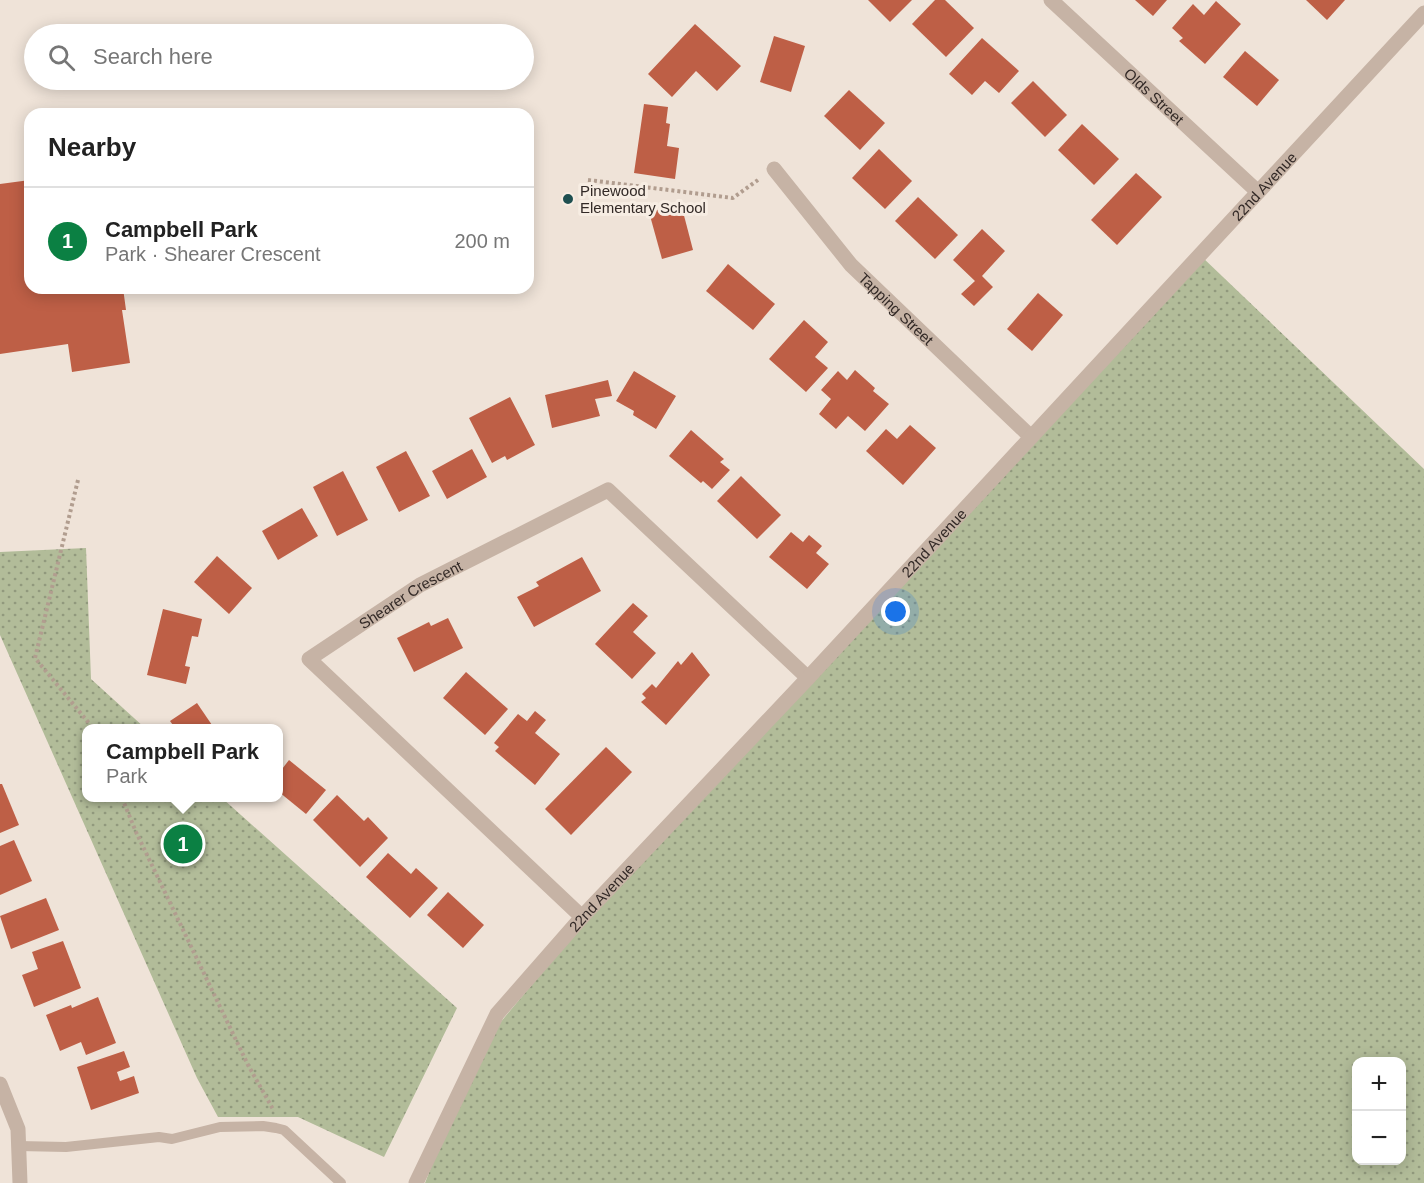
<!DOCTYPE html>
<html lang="en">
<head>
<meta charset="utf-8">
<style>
	body { margin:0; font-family:Arial,sans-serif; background:#f2f2f2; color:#222 }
	.controls { position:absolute; right:18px; bottom:18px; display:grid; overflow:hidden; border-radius:12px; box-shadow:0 3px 15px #0003 }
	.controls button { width:54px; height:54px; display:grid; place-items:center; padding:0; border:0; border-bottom:2px solid #e0e0e0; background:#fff; color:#222; font:30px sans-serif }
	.you { position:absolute; left:896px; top:612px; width:21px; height:21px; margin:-15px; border:4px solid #fff; border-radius:50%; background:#1a73e8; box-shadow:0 0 0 9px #1a73e833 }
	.badge { display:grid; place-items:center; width:39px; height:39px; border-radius:50%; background:#0b8043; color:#fff; font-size:20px; font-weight:700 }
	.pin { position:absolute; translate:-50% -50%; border:3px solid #fff; box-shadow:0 2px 6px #0006 }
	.popup { position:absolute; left:82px; top:724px; width:201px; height:78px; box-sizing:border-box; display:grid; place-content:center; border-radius:12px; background:#fff; filter:drop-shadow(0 2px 4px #0005); font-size:20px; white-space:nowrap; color:#767676 }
	.popup b { font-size:22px; color:#222 }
	.popup::after { content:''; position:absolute; left:50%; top:100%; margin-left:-12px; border:12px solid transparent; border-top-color:#fff }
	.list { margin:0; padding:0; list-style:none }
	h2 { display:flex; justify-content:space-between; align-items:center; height:78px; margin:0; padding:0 24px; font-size:26px }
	h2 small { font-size:20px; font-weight:400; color:#767676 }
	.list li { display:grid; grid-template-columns:39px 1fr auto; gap:18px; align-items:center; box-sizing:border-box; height:108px; padding:0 24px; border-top:2px solid #e0e0e0 }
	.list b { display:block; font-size:22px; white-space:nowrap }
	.list p { margin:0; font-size:20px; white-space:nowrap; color:#767676 }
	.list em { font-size:20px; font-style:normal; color:#767676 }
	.icon { flex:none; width:33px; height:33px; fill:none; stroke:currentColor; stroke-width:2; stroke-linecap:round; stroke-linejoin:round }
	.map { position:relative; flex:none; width:1424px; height:1183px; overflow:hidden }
	.search { position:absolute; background:#fff; box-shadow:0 3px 15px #0003; left:24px; top:24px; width:510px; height:66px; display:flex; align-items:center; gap:15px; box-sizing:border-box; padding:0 21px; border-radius:33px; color:#767676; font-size:22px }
	.panel { position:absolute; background:#fff; box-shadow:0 3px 15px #0003; left:24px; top:108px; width:510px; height:186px; border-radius:18px }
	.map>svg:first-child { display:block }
	.grass { fill:url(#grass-dots); fill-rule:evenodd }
	.building { fill:#be5f46 }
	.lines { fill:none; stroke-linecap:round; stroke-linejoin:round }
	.path { stroke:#b19d8f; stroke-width:4; stroke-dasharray:3 3; stroke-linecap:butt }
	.service { stroke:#c6b3a5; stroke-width:10 }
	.minor { stroke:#c6b3a5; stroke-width:15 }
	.tertiary { stroke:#c6b3a5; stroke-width:15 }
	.poi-dot { fill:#1e4f50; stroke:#f7ede3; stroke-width:2 }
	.labels { text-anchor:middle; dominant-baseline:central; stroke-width:6; stroke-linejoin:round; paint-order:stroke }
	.street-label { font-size:15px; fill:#322926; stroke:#f7ede3 }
	.poi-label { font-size:15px; fill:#322926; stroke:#f7ede3; text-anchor:start }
</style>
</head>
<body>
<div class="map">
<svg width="1424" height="1183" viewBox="0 0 1424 1183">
	<defs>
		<pattern id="grass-dots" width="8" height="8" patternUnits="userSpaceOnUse" patternTransform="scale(1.5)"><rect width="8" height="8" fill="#b2bc99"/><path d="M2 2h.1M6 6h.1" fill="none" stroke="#91997d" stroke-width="1.8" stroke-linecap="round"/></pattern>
	</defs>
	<rect width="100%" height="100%" fill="#efe3d8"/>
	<!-- grass -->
	<g class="grass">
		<path d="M1201,256L1424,469V1183H425L474,1054L580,927ZM1356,1062H1402V1160H1356Z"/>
		<polygon points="86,548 91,679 145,728 87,728 87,798 222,798 457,1008 384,1157 298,1117 218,1117 197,1078 0,635 0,552"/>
	</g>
	<!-- building -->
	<g class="building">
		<polygon points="868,0 912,0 890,22"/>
		<polygon points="935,0 945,0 974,28 946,57 912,24"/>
		<polygon points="1135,0 1167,0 1153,16"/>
		<polygon points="1306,0 1345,0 1327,20"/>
		<polygon points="1216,1 1241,24 1205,64 1179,41 1183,38 1172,28 1193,4 1204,15"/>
		<polygon points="695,24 741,66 717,91 696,71 672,97 648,74"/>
		<polygon points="774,36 805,46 791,92 760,82"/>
		<polygon points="982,38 1019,71 999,93 985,81 972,95 949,74"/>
		<polygon points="1245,51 1279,80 1257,106 1223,77"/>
		<polygon points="1033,81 1067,115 1045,137 1011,103"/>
		<polygon points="849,90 885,123 860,150 824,116"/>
		<polygon points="644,104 668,107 666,123 670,124 667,146 679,148 675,179 634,173"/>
		<polygon points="1082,124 1119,159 1094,185 1058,150"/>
		<polygon points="879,149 912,181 885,209 852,178"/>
		<polygon points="1136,173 1162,197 1117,245 1091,220"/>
		<polygon points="30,180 30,288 123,288 126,310 122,310 130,363 72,372 68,344 0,354 0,184"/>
		<polygon points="918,197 958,235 935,259 895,221"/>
		<polygon points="681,204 693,250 662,259 649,212"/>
		<polygon points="982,229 1005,251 982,276 993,287 974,306 961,294 975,281 953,260"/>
		<polygon points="728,264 775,304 753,330 706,291"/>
		<polygon points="1038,293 1063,315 1032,351 1007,329"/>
		<polygon points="804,320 828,342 815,357 828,368 806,392 769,359"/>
		<polygon points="855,370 875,388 873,391 889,404 865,431 848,416 836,429 819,414 831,399 821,390 838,371 847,380"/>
		<polygon points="634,371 676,396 656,429 633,415 634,411 616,401"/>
		<polygon points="608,380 612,396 595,399 600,416 552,428 545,395"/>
		<polygon points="510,397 535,445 507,460 505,456 492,463 469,418"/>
		<polygon points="910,425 936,448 903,485 866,451 886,429 897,439"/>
		<polygon points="691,430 724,459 720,462 730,470 712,489 703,481 701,483 669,456"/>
		<polygon points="472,449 487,477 447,499 432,471"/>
		<polygon points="406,451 430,496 399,512 376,467"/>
		<polygon points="343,471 368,520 337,536 313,487"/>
		<polygon points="741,476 781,515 757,539 717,501"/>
		<polygon points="302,508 318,536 278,560 262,531"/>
		<polygon points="791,532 803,542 809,535 822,546 816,553 829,564 807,589 769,557"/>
		<polygon points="217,556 252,588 229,614 194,582"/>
		<polygon points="582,557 601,591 534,627 517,597 539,586 536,582"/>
		<polygon points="633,603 648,616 633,632 656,653 632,679 595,644"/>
		<polygon points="163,609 202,619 198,637 192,636 185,666 190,667 186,684 147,675"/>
		<polygon points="448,618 463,648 414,672 397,638 429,622 431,626"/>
		<polygon points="692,652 710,675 666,725 641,702 646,698 642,694 652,684 656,688 678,661 681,665"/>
		<polygon points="466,672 508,709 485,735 443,698"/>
		<polygon points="197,703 214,728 175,728 170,721"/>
		<polygon points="535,711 546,720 535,733 560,754 535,785 495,751 499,747 494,743 518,714 527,721"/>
		<polygon points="606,747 632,772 571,835 545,809"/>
		<polygon points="289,760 326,790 306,814 279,792 279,773"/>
		<polygon points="0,784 2,784 19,825 0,833"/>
		<polygon points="337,795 364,821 368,817 388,838 360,867 313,820"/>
		<polygon points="14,840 32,881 0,895 0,846"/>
		<polygon points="388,853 411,874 416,868 438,888 410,918 366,877"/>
		<polygon points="448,892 484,925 463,948 427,915"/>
		<polygon points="46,898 59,930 11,949 0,916"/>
		<polygon points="63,941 81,988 34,1007 22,975 38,969 32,952"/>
		<polygon points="98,997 116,1043 86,1055 81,1042 60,1051 46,1015 71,1005 72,1008"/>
		<polygon points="124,1051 130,1067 117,1072 120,1081 134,1076 139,1093 91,1110 77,1067"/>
	</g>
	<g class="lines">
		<!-- path -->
		<g class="path">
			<polyline points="588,180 733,198 758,180"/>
			<polyline points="78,480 35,658 93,728"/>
			<polyline points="122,798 136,832 248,1065 274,1111"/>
		</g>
		<!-- service -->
		<polyline class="service" points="19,1146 66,1147 159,1137 172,1139 220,1127 263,1126 276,1128 284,1130 341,1183"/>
		<!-- minor -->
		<g class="minor">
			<path id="s1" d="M1051,0L1258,192"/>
			<path id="s2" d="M774,169L851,265L1031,437"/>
			<path id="s3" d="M582,917L309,659L420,585L608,490L808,678"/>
			<polyline points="0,1084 18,1129 20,1183"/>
		</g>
		<!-- tertiary -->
		<path class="tertiary" id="s4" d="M416,1183L497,1014L582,917L808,678L1424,13"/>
	</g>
	<!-- markers -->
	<circle class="poi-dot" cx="568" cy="199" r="6"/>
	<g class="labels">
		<!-- street labels -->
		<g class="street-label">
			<text stroke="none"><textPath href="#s1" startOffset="141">Olds Street</textPath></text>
			<text stroke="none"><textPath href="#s4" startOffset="1316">22nd Avenue</textPath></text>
			<text stroke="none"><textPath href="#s2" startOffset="186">Tapping Street</textPath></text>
			<text stroke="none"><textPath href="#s4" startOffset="830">22nd Avenue</textPath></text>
			<text stroke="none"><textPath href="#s3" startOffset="496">Shearer Crescent</textPath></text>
			<text stroke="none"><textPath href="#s4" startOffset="344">22nd Avenue</textPath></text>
		</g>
		<!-- poi labels -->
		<g class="poi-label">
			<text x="580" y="190">Pinewood<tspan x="580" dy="17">Elementary School</tspan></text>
		</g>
	</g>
</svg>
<div class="controls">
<button>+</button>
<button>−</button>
</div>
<div class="you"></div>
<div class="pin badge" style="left:183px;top:844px">1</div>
<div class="popup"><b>Campbell Park</b>Park</div>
<div class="search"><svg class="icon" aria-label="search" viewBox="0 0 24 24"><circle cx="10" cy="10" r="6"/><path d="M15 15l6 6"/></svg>Search here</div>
<section class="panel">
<h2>Nearby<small></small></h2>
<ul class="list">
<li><span class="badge">1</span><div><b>Campbell Park</b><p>Park · Shearer Crescent</p></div><em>200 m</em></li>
</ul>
</section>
</div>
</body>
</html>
